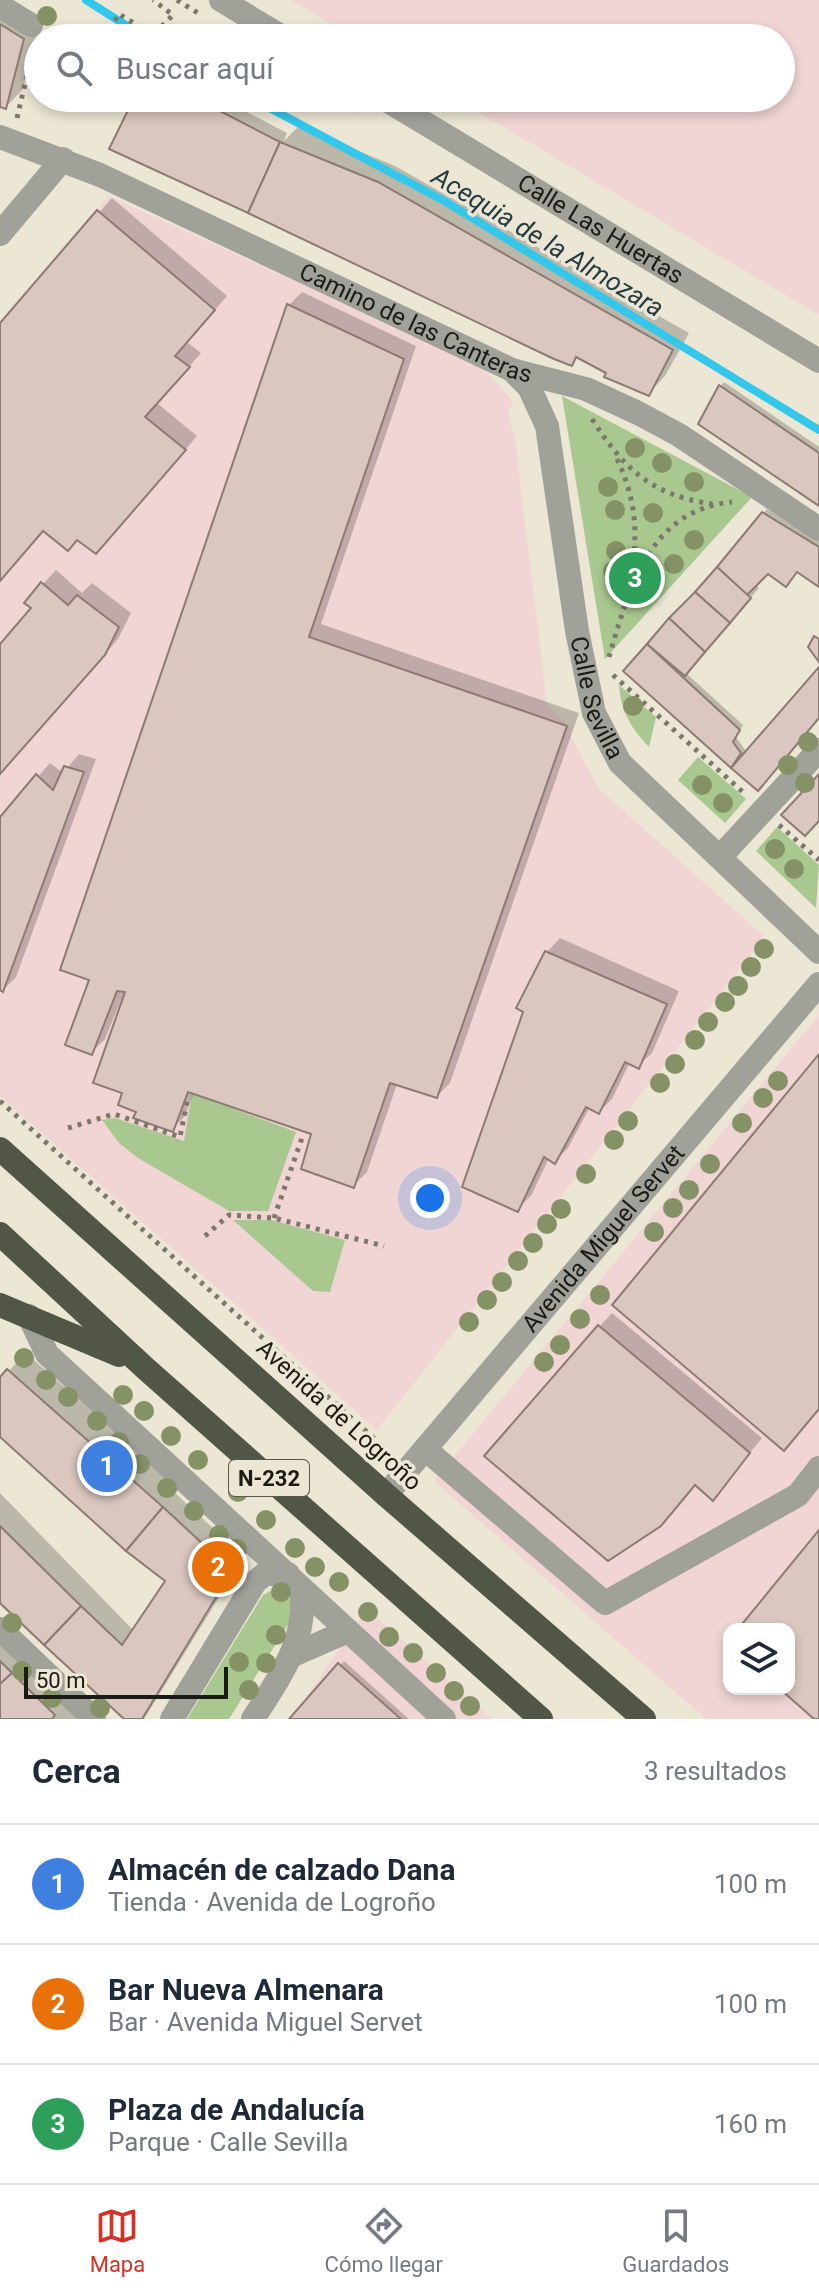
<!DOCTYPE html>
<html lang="es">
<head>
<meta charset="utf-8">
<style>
	body { margin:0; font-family:Roboto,sans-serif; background:#f2f2f3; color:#1f2937 }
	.controls { position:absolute; right:24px; bottom:24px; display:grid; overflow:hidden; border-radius:16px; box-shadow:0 4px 12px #0003 }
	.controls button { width:72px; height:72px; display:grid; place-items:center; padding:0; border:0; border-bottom:2px solid #e0e1e3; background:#fff; color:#1f2937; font:40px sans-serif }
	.scale { position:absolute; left:24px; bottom:20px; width:204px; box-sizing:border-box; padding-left:8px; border:4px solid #1c1a14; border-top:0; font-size:22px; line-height:28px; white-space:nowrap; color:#1c1a14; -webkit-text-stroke:6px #ece6d4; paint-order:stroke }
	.you { position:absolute; left:430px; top:1198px; width:28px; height:28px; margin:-20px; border:6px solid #fff; border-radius:50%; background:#1a73e8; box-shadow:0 0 0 12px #1a73e833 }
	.badge { display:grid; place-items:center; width:52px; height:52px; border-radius:50%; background:#d93025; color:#fff; font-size:26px; font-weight:700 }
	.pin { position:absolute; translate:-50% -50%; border:4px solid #fff; box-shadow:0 2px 8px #0006 }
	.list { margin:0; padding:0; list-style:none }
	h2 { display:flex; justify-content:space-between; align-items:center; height:104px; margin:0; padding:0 32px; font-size:34px }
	h2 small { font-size:26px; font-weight:400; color:#747a83 }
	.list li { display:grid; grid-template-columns:52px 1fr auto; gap:24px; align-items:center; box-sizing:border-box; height:120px; padding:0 32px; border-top:2px solid #e0e1e3 }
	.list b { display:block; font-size:30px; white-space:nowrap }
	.list p { margin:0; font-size:26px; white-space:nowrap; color:#747a83 }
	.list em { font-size:26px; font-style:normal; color:#747a83 }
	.icon { flex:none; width:44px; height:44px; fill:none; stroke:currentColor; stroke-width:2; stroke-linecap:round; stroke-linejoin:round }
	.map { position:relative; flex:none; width:819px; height:1719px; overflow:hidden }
	.search { position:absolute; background:#fff; box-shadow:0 4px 12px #0003; left:24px; right:24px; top:24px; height:88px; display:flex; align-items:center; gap:20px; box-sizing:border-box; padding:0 28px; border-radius:44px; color:#747a83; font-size:30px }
	.sheet { height:464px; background:#fff }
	nav { display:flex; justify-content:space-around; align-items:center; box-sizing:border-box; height:112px; border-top:2px solid #e0e1e3; background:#fff; font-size:22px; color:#747a83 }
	nav a { display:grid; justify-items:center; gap:4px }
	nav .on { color:#d93025 }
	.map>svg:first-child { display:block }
	.industrial { fill:#f0d5d4; fill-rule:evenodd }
	.green { fill:#a9c88f }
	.shadow { fill:#0003 }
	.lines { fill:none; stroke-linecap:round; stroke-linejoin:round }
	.stream { stroke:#32c7eb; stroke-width:8 }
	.building { fill:#dac7bf; stroke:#8c7a73; stroke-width:2 }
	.path { stroke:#7c786d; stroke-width:5; stroke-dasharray:4 6; stroke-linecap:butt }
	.street { stroke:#a0a29a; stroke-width:24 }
	.highway { stroke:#525646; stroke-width:24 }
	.tree { fill:#859266 }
	.labels { text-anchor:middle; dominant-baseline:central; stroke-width:7; stroke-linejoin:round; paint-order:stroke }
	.shield { fill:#ece6d4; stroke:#5a574e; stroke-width:2 }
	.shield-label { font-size:22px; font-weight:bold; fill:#1c1a14 }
	.street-label { font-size:24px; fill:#1c1a14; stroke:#ece6d4 }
	.water-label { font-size:26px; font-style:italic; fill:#253c43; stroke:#ece6d4 }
</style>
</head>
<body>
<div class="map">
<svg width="819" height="1719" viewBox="0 0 819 1719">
	<rect width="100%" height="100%" fill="#ece6d4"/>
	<!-- industrial -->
	<g class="industrial">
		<polygon points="291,0 819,0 819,315 455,98 781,98 781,38 354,38"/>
		<polygon points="109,196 481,366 513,401 508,413 515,439 547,705 571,728 571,737 598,788 765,937 377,1430 0,1096 0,323"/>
		<path d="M819,1015V1719H706L434,1481ZM729,1629H789V1689H729Z"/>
		<polygon points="367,1609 492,1719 291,1719"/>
	</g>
	<!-- green -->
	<g class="green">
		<polygon points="562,396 752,497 605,659"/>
		<path d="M619,685L656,717L649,747C631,728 621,712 619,685Z"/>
		<polygon points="698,757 746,799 725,823 678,780"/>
		<polygon points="777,827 819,865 816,908 756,851"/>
		<polygon points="192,1093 296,1132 268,1211 229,1211 138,1158 119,1143 102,1120 115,1118 184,1141"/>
		<polygon points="233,1220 271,1220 345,1240 330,1292 313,1291"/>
		<path d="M274,1589C293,1594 295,1604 289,1623L229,1719H187L263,1595Z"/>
	</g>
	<!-- shadow -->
	<g class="shadow">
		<polygon points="0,0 40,21 23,89 6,107 0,105"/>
		<polygon points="137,98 220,98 287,133 284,141 299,126 395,166 689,333 665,376 648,394 578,356 571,364"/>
		<polygon points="112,198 227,296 187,342 201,353 157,403 197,436 109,539 78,538 44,529 0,580 0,326"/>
		<polygon points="302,292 416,346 321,624 579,713 450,1083 437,1096 397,1084 367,1172 354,1185 314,1133 194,1092 185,1116 172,1129 138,1111 124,1092 124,1001 121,1000 105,1039 92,1052 91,979 289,305"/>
		<polygon points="724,382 819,447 819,503 721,386"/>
		<polygon points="767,509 819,541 819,584 797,570 768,571 755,584 759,588 686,673 743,725 736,737 746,751 819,670 819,716 758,788 625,671"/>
		<polygon points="56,570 82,593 92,583 131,613 118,639 0,775 0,647 34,608 43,584"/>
		<polygon points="79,754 96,759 16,977 3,990 0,987 0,820 50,763 63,773"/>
		<polygon points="560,938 679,991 652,1053 638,1066 630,1062 612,1099 599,1112 590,1107 568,1148 555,1161 549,1158 531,1196 517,1209 525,1012 519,1008 547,952"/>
		<polygon points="612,1313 762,1438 713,1498 696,1483 599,1327"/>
		<polygon points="26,1353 179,1489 175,1493 244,1557 144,1719 127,1719 0,1600 0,1493 134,1631 168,1580 0,1434 0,1380"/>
		<polygon points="0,1628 28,1654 17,1665 20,1668 27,1661 77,1719 0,1719"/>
		<polygon points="344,1661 409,1719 292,1719"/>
	</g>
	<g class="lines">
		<!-- stream -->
		<g class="stream">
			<polyline points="86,0 146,38"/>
			<polyline points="251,98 446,202 819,430"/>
		</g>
	</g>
	<!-- building -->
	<g class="building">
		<polygon points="0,24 24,39 6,109 0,107"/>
		<polygon points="134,98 195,98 280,142 248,213 109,149"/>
		<polygon points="280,142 378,182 673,350 649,396 604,377 606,373 576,357 572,366 554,359 248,213"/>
		<polygon points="97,210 215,310 175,356 190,367 145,417 186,450 96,554 77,540 68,551 43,531 0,581 0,323"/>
		<polygon points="287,304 404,359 309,637 567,726 437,1098 390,1083 354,1188 301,1169 311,1134 188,1092 173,1132 133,1118 136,1112 118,1105 122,1093 93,1083 125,992 117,991 92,1055 65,1045 89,980 60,970"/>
		<polygon points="719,385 819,453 819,506 698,424"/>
		<polygon points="762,512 819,547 819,587 797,572 786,587 768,574 747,595 717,567"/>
		<polygon points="717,567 751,598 730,623 695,592"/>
		<polygon points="41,582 68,605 77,595 119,627 105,655 0,774 0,644 31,608 24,603"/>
		<polygon points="695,592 730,623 705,652 669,618"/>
		<polygon points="669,618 705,652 685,676 647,644"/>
		<polygon points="814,636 819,639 819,662 808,647"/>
		<polygon points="647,644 740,730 733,742 741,753 731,768 623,671"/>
		<polygon points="819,667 819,718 758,791 731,768"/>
		<polygon points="64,766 84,772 3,992 0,990 0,817 36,774 53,790"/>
		<polygon points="819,774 819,821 805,836 781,815"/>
		<polygon points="545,951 667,1004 639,1069 625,1062 599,1114 586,1107 555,1164 544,1157 518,1212 462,1187 523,1012 516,1008"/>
		<polygon points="819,1054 819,1409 784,1451 612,1305"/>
		<polygon points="598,1325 750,1453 713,1501 695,1485 661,1526 608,1561 484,1456"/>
		<polygon points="7,1369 163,1507 126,1551 0,1437 0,1377"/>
		<polygon points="163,1507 232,1571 142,1719 124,1719 44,1645 81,1606 122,1645 165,1581 126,1551"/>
		<polygon points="0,1526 81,1606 44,1645 0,1603"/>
		<polygon points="819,1530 819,1719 814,1719 780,1689 789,1689 789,1629 738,1629"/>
		<polygon points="0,1661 12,1673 0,1684"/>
		<polygon points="338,1663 401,1719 289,1719"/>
		<polygon points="12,1673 55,1715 52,1719 0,1719 0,1684"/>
	</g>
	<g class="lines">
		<!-- path -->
		<g class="path">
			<polyline points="177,0 198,13"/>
			<polyline points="109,38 107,33 119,14 153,35 173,15 153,0"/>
			<polyline points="341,98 361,110"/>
			<polyline points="17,118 33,50"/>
			<path d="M592,419C624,469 651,495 712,504"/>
			<path d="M617,459C637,501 638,536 631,581"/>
			<path d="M609,657C629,589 649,510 732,502"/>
			<polyline points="613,675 745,794"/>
			<polyline points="779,825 819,860"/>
			<polyline points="0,1101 378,1442"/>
			<polyline points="68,1128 114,1114 180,1137 188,1097"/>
			<polyline points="274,1218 303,1135"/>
			<polyline points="205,1236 229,1215 274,1218 384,1246"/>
		</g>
		<!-- street -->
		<g class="street">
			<polyline points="221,0 284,38"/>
			<polyline points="0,6 31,25"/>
			<path id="s1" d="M383,98L819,361"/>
			<path id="s2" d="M0,137L100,175L512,370L586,389L638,413L679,435L819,529"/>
			<polyline points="0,234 63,159"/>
			<path id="s3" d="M512,370L529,387L547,426L577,631L594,713L620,763L819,952"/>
			<polyline points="720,857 819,750"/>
			<polyline points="29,1316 47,1354 444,1719"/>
			<polyline points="425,1449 605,1603 798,1495 819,1468"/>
			<path id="s4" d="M386,1495L819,984"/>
			<polyline points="0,1629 94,1719"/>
			<polyline points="293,1655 348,1631"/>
			<polyline points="172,1719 255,1582 265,1574 288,1574"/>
			<path d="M253,1719C279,1678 309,1639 301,1588"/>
		</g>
		<!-- highway -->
		<g class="highway">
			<polyline points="0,1149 386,1495 644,1719"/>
			<polyline points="0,1234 145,1368 541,1719"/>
			<polyline points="0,1305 119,1355"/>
		</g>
	</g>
	<!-- trees -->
	<g class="tree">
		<circle cx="47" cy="16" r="10"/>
		<circle cx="635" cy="448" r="10"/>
		<circle cx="662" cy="463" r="10"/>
		<circle cx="694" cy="482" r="10"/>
		<circle cx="608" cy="487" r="10"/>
		<circle cx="615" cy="510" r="10"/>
		<circle cx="653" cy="513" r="10"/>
		<circle cx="694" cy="540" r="10"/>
		<circle cx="616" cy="551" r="10"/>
		<circle cx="674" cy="564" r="10"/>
		<circle cx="613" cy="571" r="10"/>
		<circle cx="648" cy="588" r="10"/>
		<circle cx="633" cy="706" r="10"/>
		<circle cx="808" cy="742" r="10"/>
		<circle cx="788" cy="765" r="10"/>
		<circle cx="805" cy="783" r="10"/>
		<circle cx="702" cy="785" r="10"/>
		<circle cx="723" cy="803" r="10"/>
		<circle cx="775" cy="849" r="10"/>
		<circle cx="794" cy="869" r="10"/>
		<circle cx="764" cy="949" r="10"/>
		<circle cx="751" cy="967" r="10"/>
		<circle cx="738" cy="986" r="10"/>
		<circle cx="725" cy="1002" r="10"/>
		<circle cx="708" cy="1022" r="10"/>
		<circle cx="695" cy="1040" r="10"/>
		<circle cx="675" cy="1064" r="10"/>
		<circle cx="778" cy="1081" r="10"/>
		<circle cx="660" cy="1083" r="10"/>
		<circle cx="763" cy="1098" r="10"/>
		<circle cx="628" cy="1121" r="10"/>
		<circle cx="742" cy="1123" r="10"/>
		<circle cx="614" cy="1140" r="10"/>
		<circle cx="710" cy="1164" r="10"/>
		<circle cx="586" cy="1174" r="10"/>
		<circle cx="689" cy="1190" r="10"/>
		<circle cx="673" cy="1208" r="10"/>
		<circle cx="561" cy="1209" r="10"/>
		<circle cx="547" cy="1224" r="10"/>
		<circle cx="654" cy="1232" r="10"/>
		<circle cx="533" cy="1243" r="10"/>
		<circle cx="518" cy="1261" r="10"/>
		<circle cx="502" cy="1282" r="10"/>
		<circle cx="600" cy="1295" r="10"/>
		<circle cx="487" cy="1300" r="10"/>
		<circle cx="580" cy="1319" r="10"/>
		<circle cx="469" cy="1322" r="10"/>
		<circle cx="560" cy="1345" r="10"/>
		<circle cx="24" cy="1358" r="10"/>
		<circle cx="544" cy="1362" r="10"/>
		<circle cx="46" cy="1380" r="10"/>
		<circle cx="123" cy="1395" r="10"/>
		<circle cx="68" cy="1397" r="10"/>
		<circle cx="144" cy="1411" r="10"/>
		<circle cx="97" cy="1421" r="10"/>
		<circle cx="171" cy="1436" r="10"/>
		<circle cx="119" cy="1442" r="10"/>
		<circle cx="198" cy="1460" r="10"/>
		<circle cx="140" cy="1464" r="10"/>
		<circle cx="167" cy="1488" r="10"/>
		<circle cx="238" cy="1492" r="10"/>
		<circle cx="194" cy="1511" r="10"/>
		<circle cx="266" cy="1520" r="10"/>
		<circle cx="219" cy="1535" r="10"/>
		<circle cx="295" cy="1548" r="10"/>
		<circle cx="237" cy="1549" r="10"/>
		<circle cx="315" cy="1567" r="10"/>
		<circle cx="339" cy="1582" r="10"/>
		<circle cx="281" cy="1592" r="10"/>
		<circle cx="368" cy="1612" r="10"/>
		<circle cx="12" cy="1623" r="10"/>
		<circle cx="276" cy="1635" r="10"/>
		<circle cx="389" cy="1637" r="10"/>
		<circle cx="413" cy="1653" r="10"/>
		<circle cx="239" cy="1662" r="10"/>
		<circle cx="266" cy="1663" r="10"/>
		<circle cx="22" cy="1671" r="10"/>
		<circle cx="436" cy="1673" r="10"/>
		<circle cx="249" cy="1690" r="10"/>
		<circle cx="454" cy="1691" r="10"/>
		<circle cx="52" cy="1698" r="10"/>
		<circle cx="470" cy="1706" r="10"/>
		<circle cx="100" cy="1708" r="10"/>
	</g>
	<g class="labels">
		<!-- shield labels -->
		<rect class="shield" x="229" y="1460" width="80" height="36" rx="6"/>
		<g class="shield-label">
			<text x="269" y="1478">N-232</text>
		</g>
		<!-- street labels -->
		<g class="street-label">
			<text stroke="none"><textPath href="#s1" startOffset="254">Calle Las Huertas</textPath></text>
			<text stroke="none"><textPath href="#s2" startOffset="456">Camino de las Canteras</textPath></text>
			<text stroke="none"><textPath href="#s3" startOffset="344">Calle Sevilla</textPath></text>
			<text stroke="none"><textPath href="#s4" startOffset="336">Avenida Miguel Servet</textPath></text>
			<text transform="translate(339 1415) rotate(42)">Avenida de Logroño</text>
		</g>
		<!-- water labels -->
		<g class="water-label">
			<text transform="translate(548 242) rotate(31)">Acequia de la Almozara</text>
		</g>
	</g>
</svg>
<div class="controls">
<button><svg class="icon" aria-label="layers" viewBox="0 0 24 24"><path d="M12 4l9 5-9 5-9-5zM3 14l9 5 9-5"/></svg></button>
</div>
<div class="scale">50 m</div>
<div class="you"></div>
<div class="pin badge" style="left:107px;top:1466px;background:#3f7fe0">1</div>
<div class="pin badge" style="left:218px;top:1567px;background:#e8710a">2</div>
<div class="pin badge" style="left:635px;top:578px;background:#2e9e5b">3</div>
<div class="search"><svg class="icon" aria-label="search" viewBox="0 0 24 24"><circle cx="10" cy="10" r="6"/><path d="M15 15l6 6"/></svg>Buscar aquí</div>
</div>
<section class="sheet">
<h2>Cerca<small>3 resultados</small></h2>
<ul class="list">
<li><span class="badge" style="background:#3f7fe0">1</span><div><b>Almacén de calzado Dana</b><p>Tienda · Avenida de Logroño</p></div><em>100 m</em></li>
<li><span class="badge" style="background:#e8710a">2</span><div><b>Bar Nueva Almenara</b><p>Bar · Avenida Miguel Servet</p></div><em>100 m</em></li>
<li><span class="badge" style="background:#2e9e5b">3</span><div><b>Plaza de Andalucía</b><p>Parque · Calle Sevilla</p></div><em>160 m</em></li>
</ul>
</section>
<nav>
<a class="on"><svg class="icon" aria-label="map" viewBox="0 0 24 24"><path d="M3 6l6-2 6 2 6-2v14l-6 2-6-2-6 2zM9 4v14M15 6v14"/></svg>Mapa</a>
<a><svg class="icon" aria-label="directions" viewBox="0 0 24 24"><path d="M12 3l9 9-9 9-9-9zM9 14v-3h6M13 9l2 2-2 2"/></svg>Cómo llegar</a>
<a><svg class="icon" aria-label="saved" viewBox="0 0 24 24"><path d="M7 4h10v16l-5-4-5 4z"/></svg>Guardados</a>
</nav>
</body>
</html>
